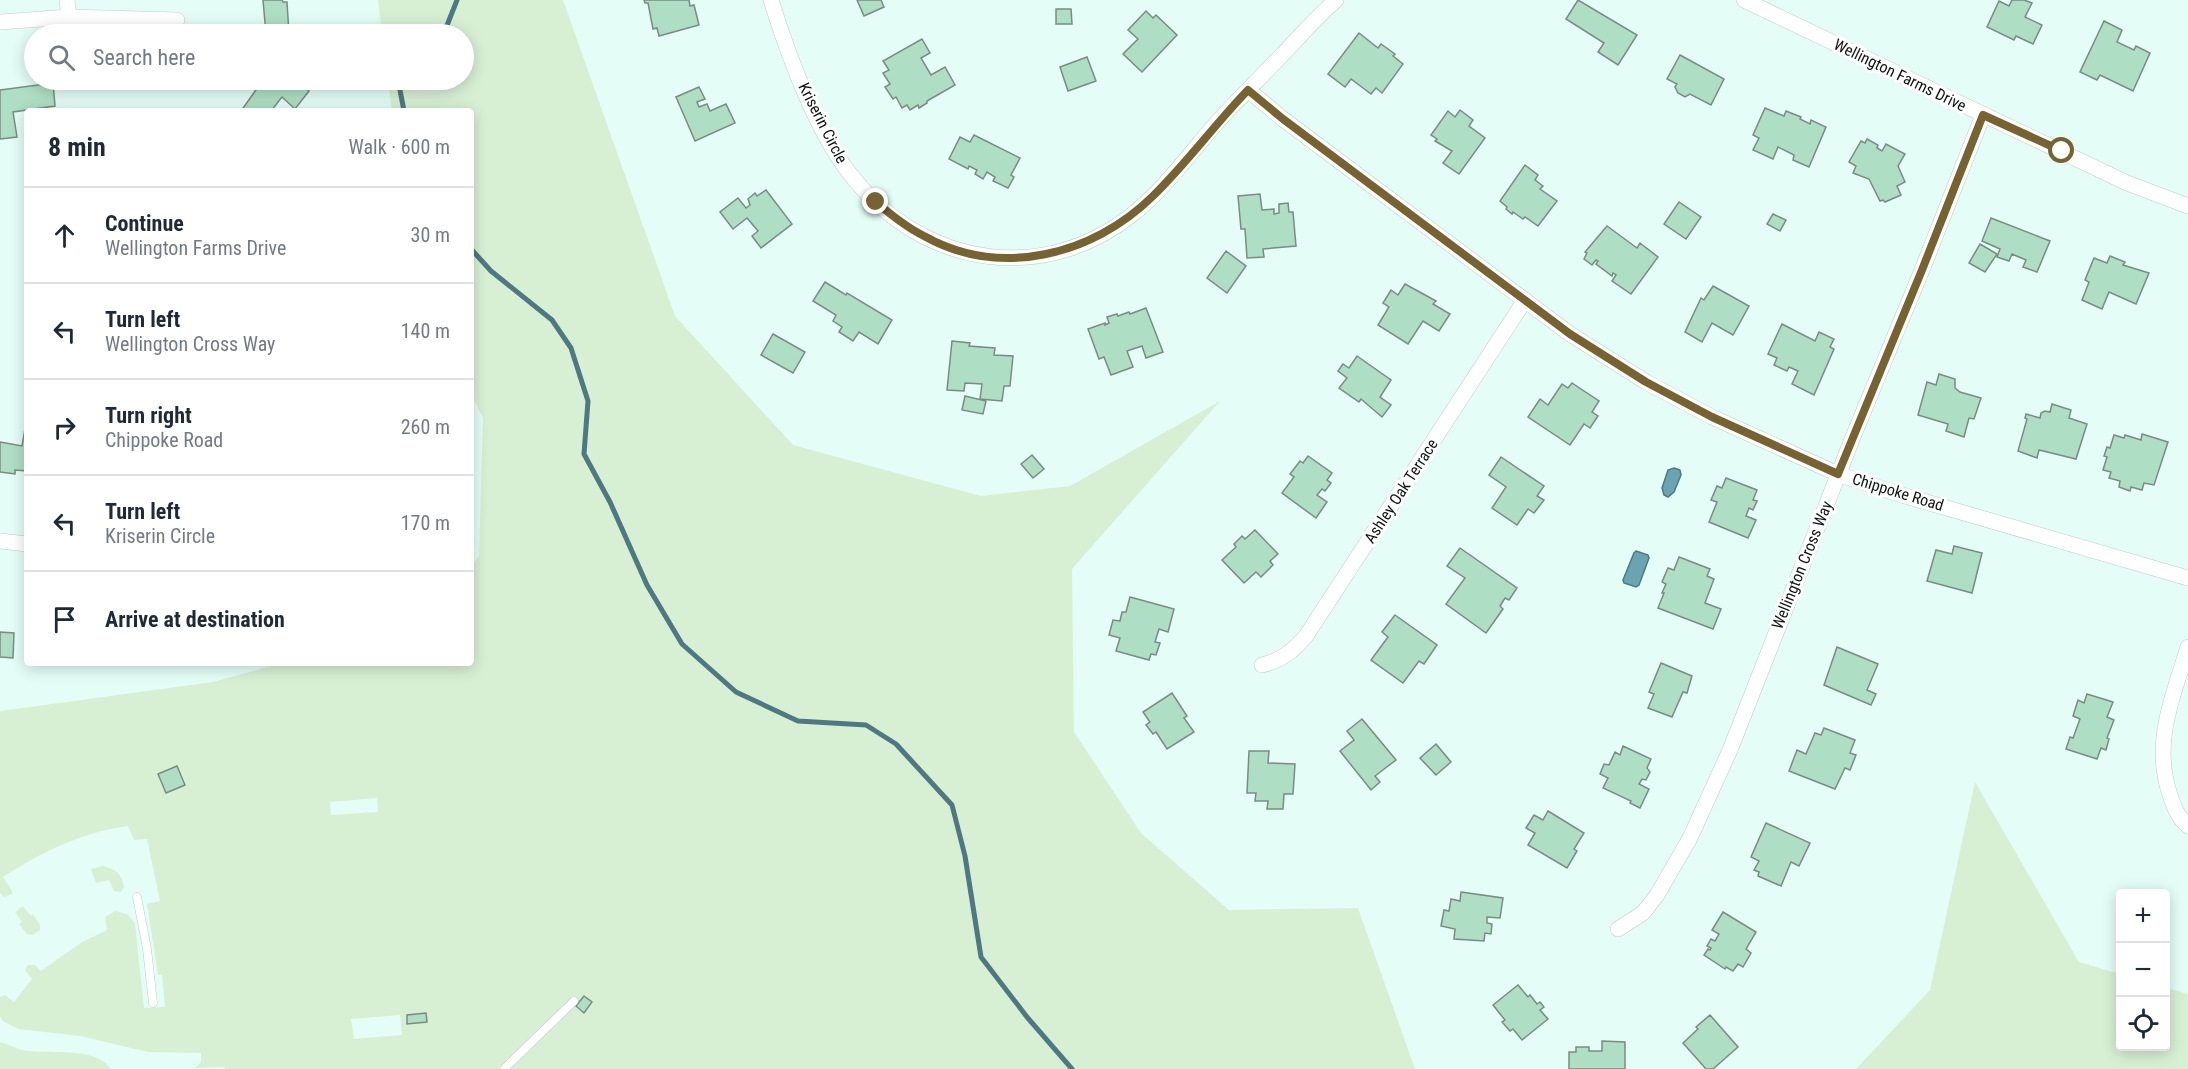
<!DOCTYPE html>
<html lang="en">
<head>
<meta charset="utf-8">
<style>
	body { margin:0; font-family:"Roboto Condensed",sans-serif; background:#f2f2f3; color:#1f2937 }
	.controls { position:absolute; right:18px; bottom:18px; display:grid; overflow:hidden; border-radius:6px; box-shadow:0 3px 15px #0003 }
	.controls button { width:54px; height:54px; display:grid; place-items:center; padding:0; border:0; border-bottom:2px solid #e0e1e3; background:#fff; color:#1f2937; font:30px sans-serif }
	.stop { position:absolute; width:18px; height:18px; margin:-14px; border:4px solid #776231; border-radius:50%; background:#fff }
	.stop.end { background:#776231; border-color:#fff; box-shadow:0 2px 6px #0008 }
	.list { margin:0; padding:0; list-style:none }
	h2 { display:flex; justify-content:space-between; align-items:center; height:78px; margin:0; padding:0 24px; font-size:26px }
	h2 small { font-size:20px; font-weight:400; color:#747a83 }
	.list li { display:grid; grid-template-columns:39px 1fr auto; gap:18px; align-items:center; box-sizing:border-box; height:96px; padding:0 24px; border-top:2px solid #e0e1e3 }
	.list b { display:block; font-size:22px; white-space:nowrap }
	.list p { margin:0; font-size:20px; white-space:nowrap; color:#747a83 }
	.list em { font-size:20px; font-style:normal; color:#747a83 }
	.icon { flex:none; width:33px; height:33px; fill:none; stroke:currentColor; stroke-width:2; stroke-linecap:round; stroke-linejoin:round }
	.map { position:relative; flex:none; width:2188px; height:1069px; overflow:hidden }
	.search { position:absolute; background:#fff; box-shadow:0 3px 15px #0003; left:24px; top:24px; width:450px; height:66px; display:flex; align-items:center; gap:15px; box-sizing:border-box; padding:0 21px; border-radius:33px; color:#747a83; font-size:22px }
	.panel { position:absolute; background:#fff; box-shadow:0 3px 15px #0003; left:24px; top:108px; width:450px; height:558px; border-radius:6px }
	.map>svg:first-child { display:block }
	.green { fill:#d7f0d4; fill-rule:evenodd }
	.water { fill:#6aa4b3; stroke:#4e7983; stroke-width:1.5 }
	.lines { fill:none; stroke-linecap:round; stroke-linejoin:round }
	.stream { stroke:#4e7983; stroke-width:5 }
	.building { fill:#aedfc4; stroke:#7a8c81; stroke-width:1.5 }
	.service-casing { stroke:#b8cfc9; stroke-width:9 }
	.minor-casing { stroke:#b8cfc9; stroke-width:16 }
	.service { stroke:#fff; stroke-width:8 }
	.minor { stroke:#fff; stroke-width:15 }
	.route { stroke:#776231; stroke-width:8 }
	.labels { text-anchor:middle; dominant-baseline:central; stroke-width:6; stroke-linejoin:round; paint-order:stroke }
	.street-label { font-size:16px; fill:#0d1513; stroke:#fff }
</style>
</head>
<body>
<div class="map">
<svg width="2188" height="1069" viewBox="0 0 2188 1069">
	<rect width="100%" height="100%" fill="#e5fdf7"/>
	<!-- green -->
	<g class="green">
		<path d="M378,0H563L675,316L793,445L981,496L1070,486L1220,401L1072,569L1074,732L1141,833L1229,910L1358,908L1415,1069H226L224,1067L195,1068L201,1062V1053L148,1052L80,1036L18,1029L3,1021L0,1016V997L5,995L14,1002L32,979L25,970L28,965H35L41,971L82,942L107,930L105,917L115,911L127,914L135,923L144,1008L165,1007L162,975H158L147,904L160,901L147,839L134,840L128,826C82,832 42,852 3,877L12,891V894L4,897L0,893V711L213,682L283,663H471V566L479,556L483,418L471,393V111H392L388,80H464V34H382ZM377,798L378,812L331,815L330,802ZM400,1015L402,1035L354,1039L351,1019Z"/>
		<polygon points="1975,782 2079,962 2120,974 2120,1046 2166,1046 2166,988 2188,994 2188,1069 1856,1069 1930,990"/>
		<path d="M103,866C116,869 122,874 124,887L121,892L114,891L109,880L96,883L91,869Z"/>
		<polygon points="23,906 31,916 33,914 40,925 40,930 32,935 27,934 19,924 22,922 15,912"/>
		<path d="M0,1042C7,1044 15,1048 22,1050C46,1055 95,1045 111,1069H0Z"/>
	</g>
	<!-- water -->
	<g class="water">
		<polygon points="1674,468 1680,470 1681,475 1674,492 1668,497 1664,495 1662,488 1668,470"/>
		<polygon points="1636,551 1648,555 1649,558 1639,585 1636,587 1624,583 1623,580 1634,553"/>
	</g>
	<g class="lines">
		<!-- stream -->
		<g class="stream">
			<polyline points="440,34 444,33 457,0"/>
			<polyline points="402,80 400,90 404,111"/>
			<polyline points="471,249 491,271 552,320 571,348 588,401 584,454 610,502 647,585 682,644 736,692 798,721 866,725 896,744 952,805 965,856 981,957 1027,1017 1072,1069"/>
		</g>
	</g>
	<!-- building -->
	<g class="building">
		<polygon points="263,0 282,0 283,2 287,2 289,34 266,34"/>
		<polygon points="644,0 689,0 690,6 694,5 699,25 659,36 657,28 653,29 648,3 645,3"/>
		<polygon points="857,0 881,0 884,7 864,16"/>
		<polygon points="1578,0 1637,35 1618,65 1598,52 1604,43 1566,19"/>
		<polygon points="2012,0 2024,0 2032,3 2025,17 2042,25 2033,44 2016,36 2014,40 1987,27 1999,1 2009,6"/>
		<polygon points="1056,9 1071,9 1072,24 1056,24"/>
		<polygon points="1146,11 1153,18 1156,15 1177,35 1142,72 1123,54 1138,39 1128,30"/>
		<polygon points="2104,21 2122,30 2117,42 2134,50 2136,46 2150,53 2133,91 2100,75 2097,80 2080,72"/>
		<polygon points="1359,33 1378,48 1381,44 1395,54 1393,56 1403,64 1382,93 1376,88 1371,94 1351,79 1345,87 1328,74"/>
		<polygon points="922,39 930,53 921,58 931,75 945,67 955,85 927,101 927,103 919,108 918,105 910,110 907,105 902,108 896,97 893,99 885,87 890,84 883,73 889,70 883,61"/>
		<polygon points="1680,55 1724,79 1711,105 1690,94 1685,97 1678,93 1675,87 1677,84 1667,79"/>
		<polygon points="1087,57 1096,81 1068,91 1060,67"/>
		<polygon points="263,80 281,80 289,86 296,80 309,91 295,109 282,97 271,111 241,111"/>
		<polygon points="53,83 55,106 13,112 17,137 0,139 0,90"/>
		<polygon points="699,87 705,99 697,102 699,107 707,104 710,111 726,104 735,123 695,141 676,97"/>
		<polygon points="1765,108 1784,116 1786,111 1801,117 1800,119 1810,124 1811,120 1826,127 1809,167 1793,160 1794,155 1778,147 1773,159 1753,150 1759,138 1753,135"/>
		<polygon points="1460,110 1473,120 1469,126 1485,138 1459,174 1443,163 1452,151 1435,141 1437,139 1431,135 1448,111 1455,117"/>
		<polygon points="974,135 1020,158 1011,175 1014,177 1008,188 993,181 995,177 987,172 983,179 975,174 977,170 969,166 968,169 949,159 960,137 970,142"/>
		<polygon points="1867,139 1878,145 1877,148 1882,151 1886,144 1905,154 1898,166 1905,182 1897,186 1901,195 1885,202 1883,200 1880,201 1869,179 1853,173 1856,166 1849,162 1861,141 1865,143"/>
		<polygon points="1525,165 1538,175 1535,180 1543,186 1540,189 1557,201 1538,226 1525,217 1523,219 1513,212 1512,214 1506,209 1507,207 1500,201"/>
		<polygon points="766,190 792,224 761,248 752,236 758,231 747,218 733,229 720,212 738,198 746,208 750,205 748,199 755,193 757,196"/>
		<polygon points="1260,194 1262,210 1274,209 1274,214 1279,213 1279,204 1288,203 1289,212 1293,212 1296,246 1263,249 1264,257 1247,258 1245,229 1241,229 1238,196"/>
		<polygon points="1679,202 1701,217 1686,239 1664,224"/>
		<polygon points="1773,214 1786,220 1780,231 1767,224"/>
		<polygon points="1991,218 2050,241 2037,272 2023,267 2026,260 2012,254 2009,261 1997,257 2000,249 1982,241"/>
		<polygon points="1607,226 1637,248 1640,243 1658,257 1631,294 1612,281 1616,275 1613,273 1612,276 1596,264 1598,261 1596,260 1592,265 1584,259 1587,253 1585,252"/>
		<polygon points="1980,244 1997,254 1985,272 1969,263"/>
		<polygon points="1226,251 1246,266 1227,293 1207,278"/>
		<polygon points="2110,256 2125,262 2123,265 2149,273 2136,304 2109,292 2102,309 2082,300 2089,282 2085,280 2094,258 2107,263"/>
		<polygon points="825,282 846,295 847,293 892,320 878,344 859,332 853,341 839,332 842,327 833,321 836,315 813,301"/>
		<polygon points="1405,284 1436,301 1433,304 1450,314 1439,331 1423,321 1408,344 1378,325 1389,307 1383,303 1391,290 1398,295"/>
		<polygon points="1713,286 1749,306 1733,335 1712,323 1702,342 1685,332 1701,298 1704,300"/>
		<polygon points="1146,308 1163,352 1146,358 1142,346 1127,351 1133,367 1111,375 1104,357 1099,359 1088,329 1105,323 1105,325 1109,323 1107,317 1117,314 1118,316 1129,312 1130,314"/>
		<polygon points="1782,324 1815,341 1819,332 1834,339 1830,347 1834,349 1814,395 1792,384 1798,371 1789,367 1787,371 1774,365 1777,358 1768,354"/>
		<polygon points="773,334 805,352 793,373 761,355"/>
		<polygon points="952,341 970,343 969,346 995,348 994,355 1013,356 1010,386 1004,386 1002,401 980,399 982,384 965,383 964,391 947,390"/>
		<polygon points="1357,356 1391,380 1380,397 1391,405 1382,417 1361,399 1359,402 1339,388 1347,378 1338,371 1343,364 1349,368"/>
		<polygon points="1939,374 1955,379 1955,388 1960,392 1981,398 1974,419 1969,418 1964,437 1946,431 1948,424 1918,415 1927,382 1936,385"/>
		<polygon points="1572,383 1599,401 1592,412 1598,416 1590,428 1584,424 1570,445 1528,417 1540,399 1548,405 1562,384 1568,388"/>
		<polygon points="965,396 986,401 983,414 962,410"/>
		<polygon points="2052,404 2071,410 2069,418 2087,424 2076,459 2039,450 2037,458 2018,451 2027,419 2025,418 2026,414 2040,418 2041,413 2045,411 2050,412"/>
		<polygon points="25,429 27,429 27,471 15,470 15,474 0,472 0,442 22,446"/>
		<polygon points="2142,434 2168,442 2154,485 2144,483 2142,490 2131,487 2130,491 2119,487 2120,481 2109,478 2111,472 2103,470 2107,457 2104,456 2107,447 2110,448 2114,435 2124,438 2125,435 2141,440"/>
		<polygon points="1032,455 1044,469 1033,478 1021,464"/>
		<polygon points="1308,456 1332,473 1327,480 1331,483 1325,491 1322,489 1317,495 1327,502 1316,518 1282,493 1294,477 1290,474 1300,461 1303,463"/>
		<polygon points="1501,457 1544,486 1537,496 1544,500 1534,513 1528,509 1517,525 1492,508 1506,487 1489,475"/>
		<polygon points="1726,478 1757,490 1753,500 1757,501 1753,510 1749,508 1746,516 1756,520 1748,538 1709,522 1717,502 1711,500 1717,486 1722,488"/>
		<polygon points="1255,530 1278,554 1270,561 1273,565 1261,577 1256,572 1244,583 1222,560 1236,547 1234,544 1242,536 1245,539"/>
		<polygon points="1954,546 1982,553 1972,593 1927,581 1936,550 1952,554"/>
		<polygon points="1460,548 1517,588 1509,600 1505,598 1500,606 1503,609 1486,633 1446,604 1465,578 1447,566"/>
		<polygon points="1679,557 1710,569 1707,576 1714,579 1705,603 1721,609 1713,629 1658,608 1664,593 1662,593 1666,584 1662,582 1668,568 1674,570"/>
		<polygon points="1130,597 1174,609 1168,632 1159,629 1155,642 1160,643 1156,655 1151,654 1149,660 1116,651 1120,638 1109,635 1113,620 1120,621 1122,612 1126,612"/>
		<polygon points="1395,615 1437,645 1424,664 1419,661 1403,683 1371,660 1388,637 1382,632"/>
		<polygon points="0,632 14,633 13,658 0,657"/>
		<polygon points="1837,647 1878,664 1867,690 1876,694 1871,705 1824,685"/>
		<polygon points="1661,663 1692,676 1687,693 1683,692 1672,717 1648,708 1654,694 1649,692"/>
		<polygon points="1172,693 1187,716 1184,718 1194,732 1167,749 1156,732 1153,734 1146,725 1150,722 1143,712"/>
		<polygon points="2087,694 2113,702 2107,717 2114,720 2107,738 2109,739 2106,750 2101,748 2097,759 2066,749 2070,737 2073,738 2080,719 2073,716 2078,700 2084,703"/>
		<polygon points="1362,719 1396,760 1375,776 1380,782 1371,790 1340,751 1354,740 1347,731"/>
		<polygon points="1824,728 1855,740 1850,753 1856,755 1850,770 1845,768 1835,789 1789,771 1797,750 1806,754 1815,733 1821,735"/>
		<polygon points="1436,744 1451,762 1436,775 1420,758"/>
		<polygon points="1623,746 1651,759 1647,768 1650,772 1646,780 1642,779 1639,784 1649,789 1640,808 1630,803 1631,801 1603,788 1608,778 1600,774 1604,764 1609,765 1615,752 1620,755"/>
		<polygon points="1249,751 1269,751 1268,763 1295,764 1293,794 1284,794 1283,809 1267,809 1268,801 1255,801 1256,793 1247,793"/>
		<polygon points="177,766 185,785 166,793 158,774"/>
		<polygon points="1548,811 1584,833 1574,849 1577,851 1567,868 1528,845 1535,833 1526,828 1534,815 1543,820"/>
		<polygon points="1766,823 1810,843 1799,866 1791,862 1781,886 1758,876 1759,872 1754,870 1759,861 1751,857"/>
		<polygon points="1461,892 1503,898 1500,918 1487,917 1487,923 1492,924 1491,934 1485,933 1484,941 1454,939 1455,929 1441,926 1444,910 1449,911 1451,899 1460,901"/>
		<polygon points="1723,912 1756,932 1746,949 1751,953 1743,967 1738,964 1733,971 1726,967 1725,969 1704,955 1708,949 1710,950 1711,948 1707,946 1711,939 1715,941 1719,934 1712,930"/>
		<polygon points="1518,985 1528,997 1530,995 1537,1004 1540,1002 1544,1007 1540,1010 1548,1019 1522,1040 1513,1029 1510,1031 1502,1022 1505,1020 1493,1005"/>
		<polygon points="584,996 592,1002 584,1013 576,1006"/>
		<polygon points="426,1013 427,1022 407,1024 407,1015"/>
		<polygon points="1710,1015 1738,1047 1713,1069 1706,1069 1683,1043 1698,1029 1696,1027"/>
		<polygon points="1602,1041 1625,1042 1625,1069 1569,1069 1569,1052 1576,1052 1576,1047 1589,1047 1589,1051 1602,1051"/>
	</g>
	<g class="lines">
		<!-- service casing -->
		<g class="service-casing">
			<g id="service">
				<polyline points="137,897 147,949 153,1003"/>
				<polyline points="504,1069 574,1001"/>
			</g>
		</g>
		<!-- minor casing -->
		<g class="minor-casing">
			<g id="minor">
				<polyline points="67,0 69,17"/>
				<path d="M771,0C788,55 818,137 855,180C926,267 1044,285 1133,214C1164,189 1188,156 1213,127C1235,102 1259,79 1282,55C1300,36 1317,17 1336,0"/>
				<polyline points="1744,0 2127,183 2188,206"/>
				<polyline points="0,22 69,17 177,20"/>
				<polyline points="1248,90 1283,119 1570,334 1646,382 1712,417 1838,474 1902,495 2188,578"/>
				<polyline points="0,541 27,544"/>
				<path d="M2188,647C2173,697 2152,742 2170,795C2174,807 2178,818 2188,826"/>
				<path d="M1262,665C1282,660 1293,651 1306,636L1525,300"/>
				<polyline points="1618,929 1643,913 1657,895 1690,838 1730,750 1853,437 1922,270 1983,115"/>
			</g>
		</g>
		<!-- service -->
		<use href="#service" class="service"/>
		<!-- minor -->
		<use href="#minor" class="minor"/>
	</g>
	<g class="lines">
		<!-- route -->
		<path class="route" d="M876,202C891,215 906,227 924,236C1001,279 1093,255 1153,196C1187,163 1215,124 1248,90L1283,119L1570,334L1646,382L1712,417L1838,474L1922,270L1983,115L2062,151"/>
	</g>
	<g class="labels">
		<!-- street labels -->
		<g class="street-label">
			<text transform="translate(1900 75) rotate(26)">Wellington Farms Drive</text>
			<text transform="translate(823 123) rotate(63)">Kriserin Circle</text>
			<text transform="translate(1401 491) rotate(-57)">Ashley Oak Terrace</text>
			<text transform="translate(1898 492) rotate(17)">Chippoke Road</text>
			<text transform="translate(1802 565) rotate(-68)">Wellington Cross Way</text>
		</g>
	</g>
</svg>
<div class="controls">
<button>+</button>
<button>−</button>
<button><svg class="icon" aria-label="locate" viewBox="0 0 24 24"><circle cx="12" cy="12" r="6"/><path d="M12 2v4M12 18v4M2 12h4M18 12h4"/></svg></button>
</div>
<div class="stop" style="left:2062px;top:151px"></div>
<div class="stop end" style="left:876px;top:202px"></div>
<div class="search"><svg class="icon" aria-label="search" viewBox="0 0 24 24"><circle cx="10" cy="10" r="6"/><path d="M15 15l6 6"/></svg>Search here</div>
<section class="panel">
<h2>8 min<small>Walk · 600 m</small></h2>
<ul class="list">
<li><svg class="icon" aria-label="ahead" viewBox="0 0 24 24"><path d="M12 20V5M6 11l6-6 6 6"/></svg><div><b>Continue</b><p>Wellington Farms Drive</p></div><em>30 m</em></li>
<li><svg class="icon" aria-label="left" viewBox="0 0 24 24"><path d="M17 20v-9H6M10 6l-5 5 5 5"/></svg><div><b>Turn left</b><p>Wellington Cross Way</p></div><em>140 m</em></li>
<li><svg class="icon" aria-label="right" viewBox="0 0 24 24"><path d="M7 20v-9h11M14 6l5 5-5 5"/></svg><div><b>Turn right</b><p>Chippoke Road</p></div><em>260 m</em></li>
<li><svg class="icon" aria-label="left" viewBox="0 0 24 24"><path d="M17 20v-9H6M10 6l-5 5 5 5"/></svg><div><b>Turn left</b><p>Kriserin Circle</p></div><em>170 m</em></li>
<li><svg class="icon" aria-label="arrive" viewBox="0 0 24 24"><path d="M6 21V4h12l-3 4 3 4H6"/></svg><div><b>Arrive at destination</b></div></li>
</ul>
</section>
</div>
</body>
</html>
